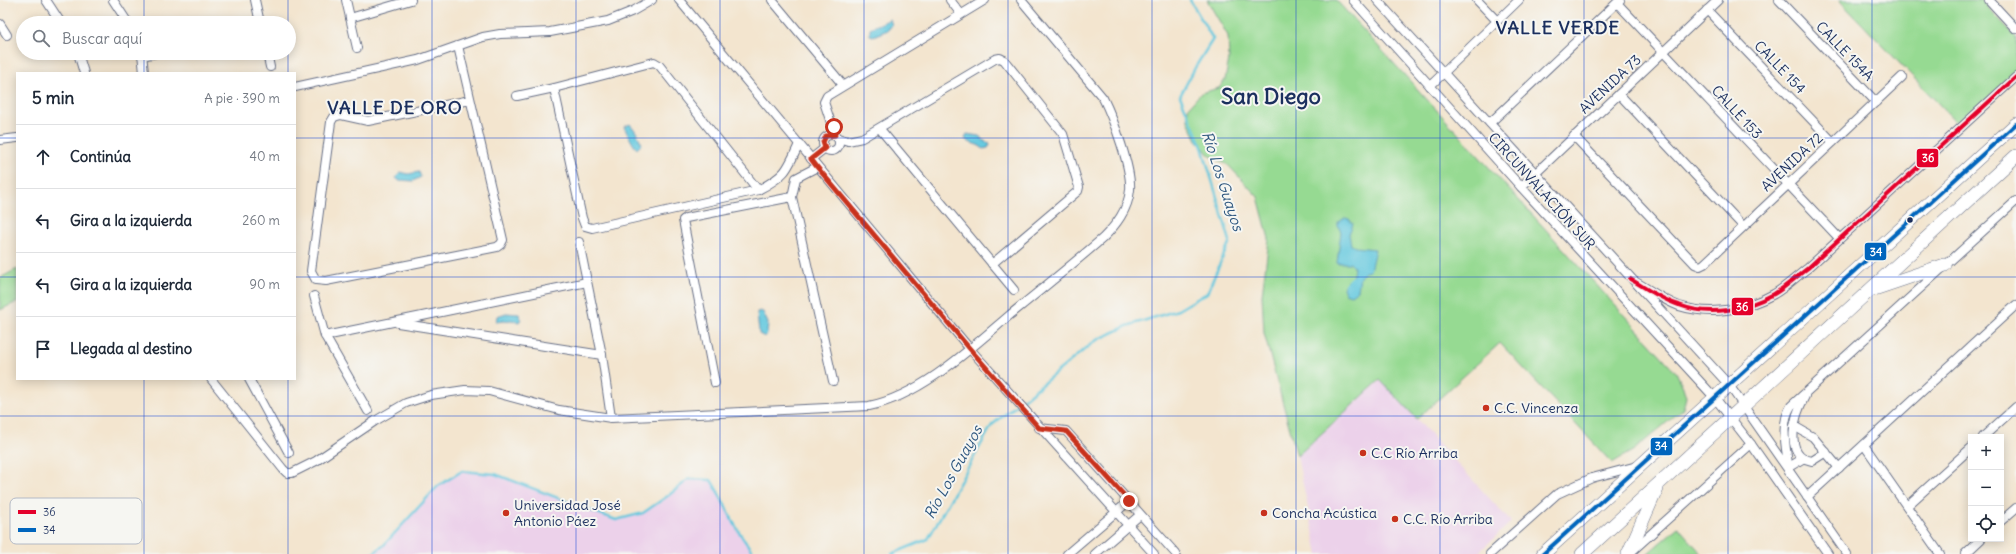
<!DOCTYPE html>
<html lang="es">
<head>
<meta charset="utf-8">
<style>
	body { margin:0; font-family:Delius,sans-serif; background:#f6f6f7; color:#1f2937 }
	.controls { position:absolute; right:12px; bottom:12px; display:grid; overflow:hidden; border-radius:0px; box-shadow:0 2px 10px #0003 }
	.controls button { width:36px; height:36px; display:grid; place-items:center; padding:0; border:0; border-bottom:1px solid #e0e1e3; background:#fff; color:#1f2937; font:20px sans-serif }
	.stop { position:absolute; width:12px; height:12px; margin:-9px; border:3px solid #c8321e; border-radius:50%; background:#fff }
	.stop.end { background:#c8321e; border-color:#fff; box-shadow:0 1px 4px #0008 }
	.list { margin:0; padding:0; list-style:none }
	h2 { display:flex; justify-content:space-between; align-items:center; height:52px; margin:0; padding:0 16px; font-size:17px }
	h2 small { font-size:13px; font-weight:400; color:#747a83 }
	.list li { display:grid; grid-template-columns:26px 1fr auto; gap:12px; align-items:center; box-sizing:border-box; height:64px; padding:0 16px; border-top:1px solid #e0e1e3 }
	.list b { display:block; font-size:15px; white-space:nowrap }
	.list em { font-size:13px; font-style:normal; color:#747a83 }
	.icon { flex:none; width:22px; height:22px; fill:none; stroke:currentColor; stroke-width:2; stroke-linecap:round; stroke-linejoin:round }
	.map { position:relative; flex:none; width:2016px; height:554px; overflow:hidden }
	.search { position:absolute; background:#fff; box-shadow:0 2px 10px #0003; left:16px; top:16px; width:280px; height:44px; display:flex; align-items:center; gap:10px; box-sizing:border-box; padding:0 14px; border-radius:22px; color:#747a83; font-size:15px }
	.panel { position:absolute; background:#fff; box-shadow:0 2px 10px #0003; left:16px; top:72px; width:280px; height:308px; border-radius:0px }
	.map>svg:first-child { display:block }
	.built { fill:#ecd1ea }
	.green { fill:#96da92; stroke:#588478 }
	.water { fill:#61c7de; stroke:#3e7b9e }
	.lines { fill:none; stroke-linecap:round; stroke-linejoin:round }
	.stream { stroke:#61c7de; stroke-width:2.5 }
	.minor-casing { stroke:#676f86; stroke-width:10 }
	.primary-casing { stroke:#676f86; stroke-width:14 }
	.minor { stroke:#fff; stroke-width:8 }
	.primary { stroke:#fff; stroke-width:13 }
	.bus-1-casing { stroke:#f6f6f2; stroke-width:7 }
	.bus-2-casing { stroke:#f6f6f2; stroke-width:7 }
	.bus-1 { stroke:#e4002b; stroke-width:4 }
	.bus-2 { stroke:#0065bd; stroke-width:4 }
	.route { stroke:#c8321e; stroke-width:5 }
	.grid { fill:none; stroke:#1d4ed8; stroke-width:1; stroke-opacity:0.55 }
	.bus-dot { fill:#1b2f5e; stroke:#f6f6f2; stroke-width:1.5 }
	.poi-dot { fill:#c8321e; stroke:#f6f6f2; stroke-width:1.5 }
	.labels { text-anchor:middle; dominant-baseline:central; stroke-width:4; stroke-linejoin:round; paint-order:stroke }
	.street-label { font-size:14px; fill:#1b2f5e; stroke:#f6f6f2 }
	.poi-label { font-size:14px; fill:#1b2f5e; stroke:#f6f6f2; text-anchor:start }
	.water-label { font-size:15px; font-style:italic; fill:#2c557e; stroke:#f6f6f2 }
	.district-label { font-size:18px; font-weight:bold; letter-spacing:1px; fill:#1b2f5e; stroke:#f6f6f2 }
	.town-label { font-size:22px; font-weight:bold; fill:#1b2f5e; stroke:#f6f6f2 }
	.key { fill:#f6f6f2; stroke:#b4bac6; stroke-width:1 }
	.key-label { font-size:11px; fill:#1b2f5e }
	.line-badge { stroke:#f6f6f2; stroke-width:1.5 }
	.badge-label { font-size:11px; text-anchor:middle; font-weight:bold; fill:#fff }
</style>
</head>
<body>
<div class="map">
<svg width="2016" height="554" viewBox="0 0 2016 554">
	<rect width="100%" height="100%" fill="#f6f6f2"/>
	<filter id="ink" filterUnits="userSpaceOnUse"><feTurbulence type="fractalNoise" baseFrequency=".025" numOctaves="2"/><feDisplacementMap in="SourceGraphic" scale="8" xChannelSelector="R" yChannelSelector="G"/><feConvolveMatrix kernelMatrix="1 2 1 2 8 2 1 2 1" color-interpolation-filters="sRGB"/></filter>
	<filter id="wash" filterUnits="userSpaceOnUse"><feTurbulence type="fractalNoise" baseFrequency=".012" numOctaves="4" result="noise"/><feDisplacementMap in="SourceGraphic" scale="16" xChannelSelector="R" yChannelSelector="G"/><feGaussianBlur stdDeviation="0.9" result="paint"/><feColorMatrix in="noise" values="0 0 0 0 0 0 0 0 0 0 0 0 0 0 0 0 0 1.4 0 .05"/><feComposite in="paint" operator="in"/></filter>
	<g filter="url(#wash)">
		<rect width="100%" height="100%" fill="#f3e5cf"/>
		<!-- built -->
		<g class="built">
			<polygon points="1381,380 1511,522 1477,554 1318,554 1297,456"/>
			<polygon points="462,471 495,474 616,520 643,513 663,501 689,479 711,480 724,501 736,529 753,554 372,554 383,546 438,486"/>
		</g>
		<!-- green -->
		<g class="green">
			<polygon points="1207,0 1336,0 1676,372 1683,387 1686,397 1683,409 1634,450 1612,463 1500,343 1417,419 1380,380 1297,456 1264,333 1262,295 1269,239 1258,197 1228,165 1209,155 1197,140 1188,121 1188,108 1201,93 1219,88 1225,80 1229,59 1228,36"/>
			<polygon points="1839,0 1981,0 2016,37 2016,72 1959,125"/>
			<polygon points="17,269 17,302 0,310 0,278"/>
			<polygon points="1678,527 1702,554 1647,554"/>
		</g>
		<!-- water -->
		<g class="water">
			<path d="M890,19L892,25L888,30L873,36L870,35V28C878,25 884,22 890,19Z"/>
			<path d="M630,124C637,132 637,134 642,144L637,149C633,146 627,132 624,127Z"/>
			<path d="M967,134L979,136L987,143L989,142L990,145L988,148L983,149C978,143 971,145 965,139Z"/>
			<polygon points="400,172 408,174 419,172 421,177 413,181 398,180 396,178"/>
			<polygon points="1345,218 1349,219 1353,224 1349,234 1351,245 1355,247 1375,249 1370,271 1365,272 1360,277 1358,290 1351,295 1345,293 1343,288 1345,283 1353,275 1354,267 1350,263 1337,263 1341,232 1338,226 1338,222"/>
			<path d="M760,311L763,312L768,323L767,334L765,337L759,334C759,326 757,319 757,312Z"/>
			<polygon points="506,313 519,314 521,319 519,322 511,320 496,322 497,316"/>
		</g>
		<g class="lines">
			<!-- stream -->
			<g class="stream">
				<path d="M372,554L383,546L438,486L462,471L495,474L616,520L643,513L669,495L689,479L711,480C726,504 736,533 755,554"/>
				<polyline points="892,554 928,539 992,425 1095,341 1127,326 1178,310 1207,293 1230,241 1202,147 1180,96 1196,66 1213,39 1190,0"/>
			</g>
		</g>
	</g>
	<g filter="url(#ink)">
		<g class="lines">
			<!-- minor casing -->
			<g class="minor-casing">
				<g id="minor">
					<polyline points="46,0 61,23"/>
					<polyline points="113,0 128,23"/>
					<polyline points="255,0 260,23"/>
					<polyline points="346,0 357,48"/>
					<polyline points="679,0 970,349 1154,554"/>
					<polyline points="772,0 843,85"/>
					<polyline points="950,0 961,14"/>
					<polyline points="1353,0 1521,187 1715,398 1751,444 1828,554"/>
					<polyline points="1377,0 1729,385 1847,554"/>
					<polyline points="1477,0 1497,21"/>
					<polyline points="1779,0 1876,102"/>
					<polyline points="1989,0 2016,29"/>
					<polyline points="1617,3 1839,238"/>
					<polyline points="1707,10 1833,142"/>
					<polyline points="350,18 411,0"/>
					<polyline points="0,24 7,35"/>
					<polyline points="458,46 503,240 501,244 497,247 326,281 316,280 311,271 331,122 334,117 341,115 368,121 470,100"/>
					<polyline points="78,53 84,73"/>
					<polyline points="142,53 144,73"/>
					<polyline points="267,53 270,67"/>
					<polyline points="142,56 156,53"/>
					<polyline points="1430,86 1519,0"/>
					<polyline points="295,87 418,60 483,37 500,34 550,32 608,21 633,11 652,0"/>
					<path d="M554,88L582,218L585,226L592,228L758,190C785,176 787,171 799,144"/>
					<polyline points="1619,94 1743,226"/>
					<polyline points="517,96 554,88 654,62 659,65 758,190"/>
					<polyline points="1490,123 1620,0"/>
					<polyline points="880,129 1014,290"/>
					<circle cx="831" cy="143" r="8"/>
					<polyline points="835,135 824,102 827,96 985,0"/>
					<polyline points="1574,136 1695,264 1700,266 1704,264 1902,77"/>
					<polyline points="838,138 848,141 862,138 995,59 1000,58 1004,60 1063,134 1079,187 1078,191 992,264"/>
					<polyline points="0,140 17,138"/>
					<polyline points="811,159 825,148"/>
					<polyline points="817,167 796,178 792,197 833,381"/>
					<polyline points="1521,187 1718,0"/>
					<polyline points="579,242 602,355 611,418"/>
					<path d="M1636,282C1650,290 1665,301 1679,306C1711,316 1745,310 1774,294C1786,287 1797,276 1808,268L2016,77"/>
					<polyline points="314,296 325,336 368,411"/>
					<polyline points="398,323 602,355"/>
					<polyline points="325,336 587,282"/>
					<path d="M211,379L283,469L287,473H292L316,461L375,421L406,403L431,395L465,390L489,391L559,410L611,418L869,406C922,395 971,348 1011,314C1042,289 1073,264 1103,238C1116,225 1128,210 1130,190C1132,169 1113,118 1103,98L1021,0"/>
					<polyline points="249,379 289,453"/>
					<polyline points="715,383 683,220 686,218 792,197"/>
					<path d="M1805,396C1795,414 1782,456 1812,461L1826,452"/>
					<polyline points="1794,426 1813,437 1839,468"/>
					<polyline points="1039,428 1066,431 1176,554"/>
					<polyline points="1983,437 2016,407"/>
					<polyline points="1864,445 1940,554"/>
					<polyline points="1789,467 1804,458"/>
					<path d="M1789,472C1787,450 1779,425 1791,406L2016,201"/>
					<polyline points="1807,497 2016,305"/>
					<polyline points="1907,506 1971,448"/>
					<polyline points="2001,521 2016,508"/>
					<polyline points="1631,552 1751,444"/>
					<polyline points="1067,554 1129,501"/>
					<polyline points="1095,554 1140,515"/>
					<polyline points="1490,554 1557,494 1592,478 1637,466"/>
					<polyline points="1965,554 1981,539"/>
				</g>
			</g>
			<!-- primary casing -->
			<g class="primary-casing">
				<g id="primary">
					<polyline points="1874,289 1945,265"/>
					<polyline points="1543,554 2016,124"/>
					<polyline points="1582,554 2016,156"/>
					<polyline points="1628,554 1657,488"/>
				</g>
			</g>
			<!-- minor -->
			<use href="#minor" class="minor"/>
			<!-- primary -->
			<use href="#primary" class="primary"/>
			<!-- bus-1 casing -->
			<g class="bus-1-casing">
				<path id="bus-1" d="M1630,279C1646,288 1662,300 1679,305C1710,317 1745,310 1774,294C1786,287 1797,276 1808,268L2016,77"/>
			</g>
			<!-- bus-2 casing -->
			<g class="bus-2-casing">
				<polyline id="bus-2" points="1543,554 2016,124"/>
			</g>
			<!-- bus-1 -->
			<use href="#bus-1" class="bus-1"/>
			<!-- bus-2 -->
			<use href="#bus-2" class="bus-2"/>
		</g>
	</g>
	<g class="lines" filter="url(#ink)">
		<!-- route -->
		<polyline class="route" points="834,127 835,135 826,136 823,142 825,148 811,159 817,167 970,349 1039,428 1066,431 1129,501"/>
	</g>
	<!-- grid -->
	<path class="grid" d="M144,0V23M288,0V23M432,0V554M576,0V554M720,0V554M864,0V554M1008,0V554M1152,0V554M1296,0V554M1440,0V554M1584,0V554M1728,0V554M1872,0V554M144,53V73M288,53V73M0,138H17M295,138H2016M0,277H17M295,277H2016M144,379V554M288,379V554M0,416H2016"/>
	<!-- markers -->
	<circle class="bus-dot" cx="1910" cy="220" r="3.5"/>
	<g class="poi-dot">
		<circle cx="1486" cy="408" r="4"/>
		<circle cx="1363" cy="453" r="4"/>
		<circle cx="506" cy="513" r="4"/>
		<circle cx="1264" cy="513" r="4"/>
		<circle cx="1395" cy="519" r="4"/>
	</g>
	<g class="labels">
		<!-- street labels -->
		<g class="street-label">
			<text transform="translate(1845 51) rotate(46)">CALLE 154A</text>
			<text transform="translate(1780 67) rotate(46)">CALLE 154</text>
			<text transform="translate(1610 84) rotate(-43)">AVENIDA 73</text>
			<text transform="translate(1737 112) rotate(47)">CALLE 153</text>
			<text transform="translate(1792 162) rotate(-43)">AVENIDA 72</text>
			<text transform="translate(1542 191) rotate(48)">CIRCUNVALACIÓN SUR</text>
		</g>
		<!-- poi labels -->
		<g class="poi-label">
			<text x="1494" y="408">C.C. Vincenza</text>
			<text x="1371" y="453">C.C Río Arriba</text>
			<text x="514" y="505">Universidad José<tspan x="514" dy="16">Antonio Páez</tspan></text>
			<text x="1272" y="513">Concha Acústica</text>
			<text x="1403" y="519">C.C. Río Arriba</text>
		</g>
		<!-- water labels -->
		<g class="water-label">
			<text transform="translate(1223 181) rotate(72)">Río Los Guayos</text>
			<text transform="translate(953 472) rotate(-61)">Río Los Guayos</text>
		</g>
		<!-- district labels -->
		<g class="district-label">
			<text x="1558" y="27">VALLE VERDE</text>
			<text x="395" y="107">VALLE DE ORO</text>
		</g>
		<!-- town labels -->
		<g class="town-label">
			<text x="1271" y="96">San Diego</text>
		</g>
	</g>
	<!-- legend -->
	<rect x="10" y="498" width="132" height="46" rx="6" class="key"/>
	<rect x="18" y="510" width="18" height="4" fill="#e4002b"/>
	<rect x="18" y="528" width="18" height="4" fill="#0065bd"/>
	<g class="key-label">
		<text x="43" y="516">36</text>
		<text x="43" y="534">34</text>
	</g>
	<g class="line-badge">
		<rect x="1916" y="148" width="23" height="20" rx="4" fill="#e4002b"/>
		<rect x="1864" y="242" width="23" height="19" rx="4" fill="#0065bd"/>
		<rect x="1731" y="297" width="23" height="19" rx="4" fill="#e4002b"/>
		<rect x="1650" y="437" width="23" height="19" rx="4" fill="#0065bd"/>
	</g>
	<g class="badge-label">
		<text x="1928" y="162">36</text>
		<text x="1876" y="256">34</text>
		<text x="1742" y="311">36</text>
		<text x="1661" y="450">34</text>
	</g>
</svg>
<div class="controls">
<button>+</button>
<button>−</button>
<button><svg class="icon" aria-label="locate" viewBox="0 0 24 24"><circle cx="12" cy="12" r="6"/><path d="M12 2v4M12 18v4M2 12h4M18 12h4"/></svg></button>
</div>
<div class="stop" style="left:834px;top:127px"></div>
<div class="stop end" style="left:1129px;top:501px"></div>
<div class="search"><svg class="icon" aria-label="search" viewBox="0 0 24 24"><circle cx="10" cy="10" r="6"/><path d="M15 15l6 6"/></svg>Buscar aquí</div>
<section class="panel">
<h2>5 min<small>A pie · 390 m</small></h2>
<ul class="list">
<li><svg class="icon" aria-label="ahead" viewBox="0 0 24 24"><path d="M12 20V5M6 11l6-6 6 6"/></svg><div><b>Continúa</b></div><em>40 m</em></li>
<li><svg class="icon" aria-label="left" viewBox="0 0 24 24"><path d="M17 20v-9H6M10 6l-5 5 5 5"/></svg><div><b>Gira a la izquierda</b></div><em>260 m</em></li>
<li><svg class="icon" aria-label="left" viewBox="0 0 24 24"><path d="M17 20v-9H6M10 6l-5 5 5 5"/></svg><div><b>Gira a la izquierda</b></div><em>90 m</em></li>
<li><svg class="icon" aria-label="arrive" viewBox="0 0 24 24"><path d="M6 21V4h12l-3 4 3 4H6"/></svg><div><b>Llegada al destino</b></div></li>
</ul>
</section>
</div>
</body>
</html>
